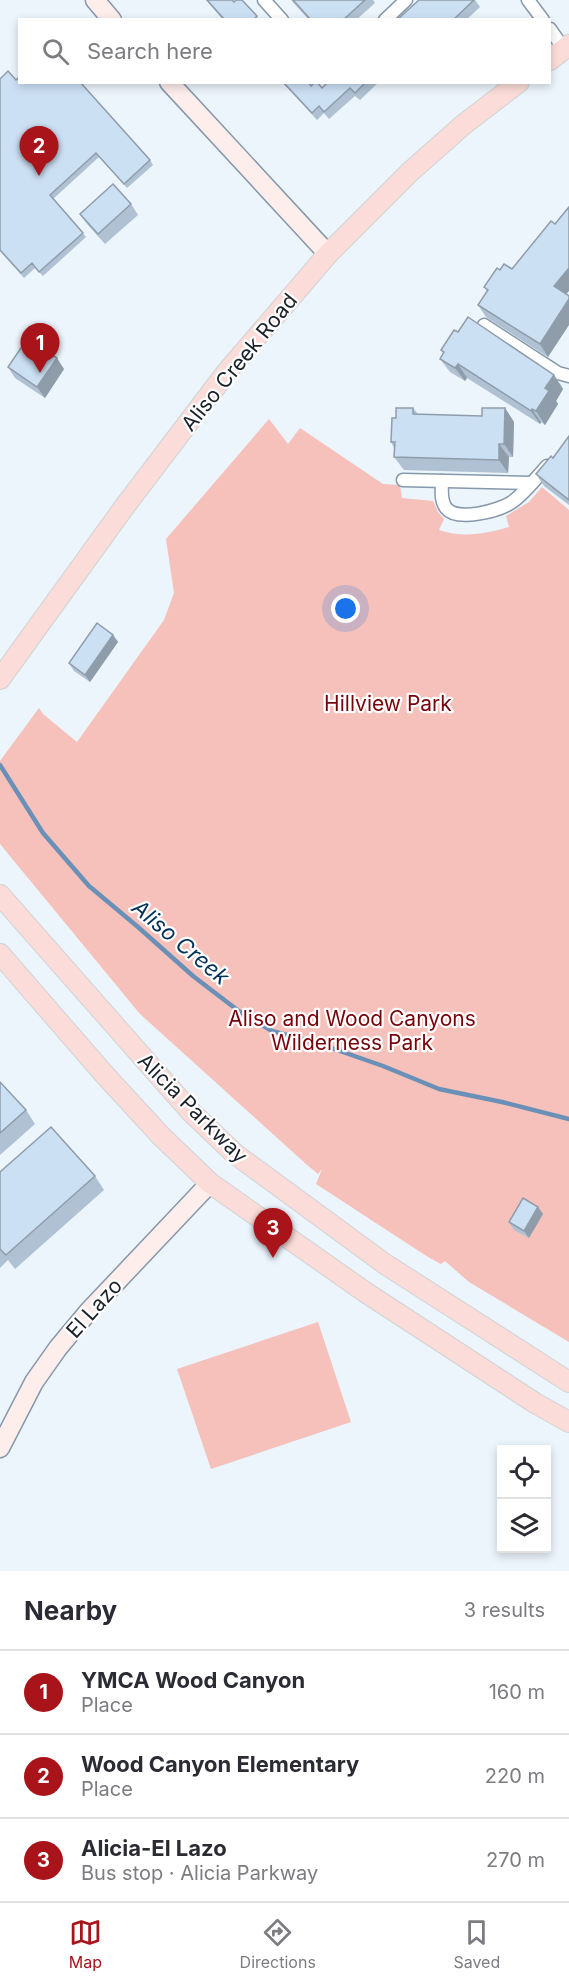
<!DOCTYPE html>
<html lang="en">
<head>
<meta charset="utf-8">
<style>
	body { margin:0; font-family:Inter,sans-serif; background:#f2f2f3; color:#2b2b33 }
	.controls { position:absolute; right:18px; bottom:18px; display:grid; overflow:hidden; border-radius:0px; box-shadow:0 3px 9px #0003 }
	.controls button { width:54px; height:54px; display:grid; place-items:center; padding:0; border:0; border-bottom:2px solid #e1e1e2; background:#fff; color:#2b2b33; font:30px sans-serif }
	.you { position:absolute; left:346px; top:609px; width:21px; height:21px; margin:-15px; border:4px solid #fff; border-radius:50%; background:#1a73e8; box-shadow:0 0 0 9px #1a73e833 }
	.badge { display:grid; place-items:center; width:39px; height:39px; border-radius:50%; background:#a81419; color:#fff; font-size:20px; font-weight:700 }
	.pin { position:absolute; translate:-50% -50px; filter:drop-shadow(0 2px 3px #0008) }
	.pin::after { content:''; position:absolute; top:32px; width:21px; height:18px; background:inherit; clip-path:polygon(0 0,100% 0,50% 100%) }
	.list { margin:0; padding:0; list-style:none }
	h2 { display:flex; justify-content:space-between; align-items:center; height:78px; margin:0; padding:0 24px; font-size:26px }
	h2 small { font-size:20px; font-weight:400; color:#7c7c81 }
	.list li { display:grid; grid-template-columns:39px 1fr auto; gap:18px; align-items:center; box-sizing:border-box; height:84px; padding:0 24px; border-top:2px solid #e1e1e2 }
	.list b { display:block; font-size:22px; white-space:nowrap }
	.list p { margin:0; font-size:20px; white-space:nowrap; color:#7c7c81 }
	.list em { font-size:20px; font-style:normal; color:#7c7c81 }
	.icon { flex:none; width:33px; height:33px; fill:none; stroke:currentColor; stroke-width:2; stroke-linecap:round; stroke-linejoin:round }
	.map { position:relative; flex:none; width:569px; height:1571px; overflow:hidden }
	.search { position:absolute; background:#fff; box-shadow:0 3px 9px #0003; left:18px; right:18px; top:18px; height:66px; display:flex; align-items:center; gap:15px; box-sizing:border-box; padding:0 21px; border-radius:0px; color:#7c7c81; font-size:22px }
	.sheet { height:330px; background:#fff }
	nav { display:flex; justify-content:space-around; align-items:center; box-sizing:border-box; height:84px; border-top:2px solid #e1e1e2; background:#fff; font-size:16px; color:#7c7c81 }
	nav a { display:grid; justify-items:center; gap:3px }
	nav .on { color:#a81419 }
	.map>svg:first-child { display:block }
	.green { fill:#f5c1ba }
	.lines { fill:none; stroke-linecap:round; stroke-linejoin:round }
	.stream { stroke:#6b90b7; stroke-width:4.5 }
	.street-casing { stroke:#8698ab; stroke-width:15 }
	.secondary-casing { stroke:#8698ab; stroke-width:21 }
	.primary-casing { stroke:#d1d3d4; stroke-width:22 }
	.street { stroke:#fff; stroke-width:12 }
	.secondary { stroke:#fdeeec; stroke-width:18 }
	.primary { stroke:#fbdcd8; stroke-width:20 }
	.wall { fill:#afc1d2 }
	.shaded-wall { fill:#8f9dab }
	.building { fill:#cce0f4; stroke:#8f9dab; stroke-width:1.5 }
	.labels { text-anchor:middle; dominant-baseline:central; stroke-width:4.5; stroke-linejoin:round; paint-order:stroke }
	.street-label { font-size:21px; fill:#1a2128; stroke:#fff }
	.park-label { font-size:21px; fill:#77040b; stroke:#fff }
	.water-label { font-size:22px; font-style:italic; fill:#03335b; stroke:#fff }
</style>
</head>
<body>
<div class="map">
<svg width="569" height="1571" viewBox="0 0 569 1571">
	<rect width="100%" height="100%" fill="#ecf4fc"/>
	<!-- green -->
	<g class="green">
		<path d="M269,419L288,444L300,428L383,484L400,485L402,498L433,501L438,512L444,519L439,530C463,538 485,534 509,527L506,516L529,502L542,487L569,510V1342L469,1282L445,1261L441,1264L428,1257L316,1184L322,1169L318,1174L306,1164L140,1014L0,844V761L39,708L43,714L77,742L164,620L174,593L166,539Z"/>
		<polygon points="318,1322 351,1422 211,1469 177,1369"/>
	</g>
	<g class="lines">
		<!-- stream -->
		<polyline class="stream" points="0,765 43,833 89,886 138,927 193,976 240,1012 272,1031 320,1044 383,1066 439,1089 502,1102 569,1119"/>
		<!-- street casing -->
		<g class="street-casing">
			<g id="street">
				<polyline points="264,0 282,20"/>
				<polyline points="528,0 543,20"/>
				<polyline points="385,20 406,0"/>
				<polyline points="550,29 564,49"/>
				<polyline points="484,325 558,373 569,376"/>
				<polyline points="403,480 532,483"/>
				<path d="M442,481C442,490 440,500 446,508C457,522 499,511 512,502C525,493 536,478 547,466"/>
			</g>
		</g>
		<!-- secondary casing -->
		<g class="secondary-casing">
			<g id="secondary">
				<polyline points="95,0 112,20"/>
				<polyline points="169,82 328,254"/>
				<polyline points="0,1448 34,1382 58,1348 88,1312 210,1183"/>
			</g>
		</g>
		<!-- primary casing -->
		<g class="primary-casing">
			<g id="primary">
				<polyline points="550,60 569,45"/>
				<polyline points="0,679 125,506 226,373 328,254 410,172 463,125 519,82"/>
				<polyline points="0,895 190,1111 235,1154 385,1264 569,1382"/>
				<polyline points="0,954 104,1074 161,1136 210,1183 365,1292 535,1403 569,1422"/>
			</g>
		</g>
		<!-- street -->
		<use href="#street" class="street"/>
		<!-- secondary -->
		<use href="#secondary" class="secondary"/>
		<!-- primary -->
		<use href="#primary" class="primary"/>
	</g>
	<!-- wall -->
	<g class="wall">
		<polygon points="206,0 232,0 257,16 259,20 223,20"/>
		<polygon points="291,0 373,0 375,3 356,20 309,20"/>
		<polygon points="475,0 480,7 466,20 397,20"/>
		<polygon points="0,79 16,80 150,160 153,165 127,188 99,157 53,199 86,237 43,276 35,268 24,278 0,251"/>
		<polygon points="282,82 308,82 311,86 322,88 328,82 379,82 360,100 355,96 329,119 324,113 317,120"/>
		<polygon points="131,204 138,215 105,244 87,224 80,214"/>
		<polygon points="512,269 566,294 548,357 486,317 478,305 487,291 484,287 500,270"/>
		<polygon points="441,350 554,375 563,389 556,401 558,404 545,425 541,422 540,424 467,378 465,381 450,372 440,359 443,354"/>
		<polygon points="8,367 64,369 45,398 15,378"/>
		<polygon points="413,408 418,414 482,416 505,408 514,422 513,457 509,457 508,473 404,470 394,457 394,448 391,442 396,418"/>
		<polygon points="569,436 569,505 544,486 536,474 553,458"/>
		<polygon points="113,635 118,642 90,682 74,671 69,663"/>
		<polygon points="0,1082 26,1110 35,1124 0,1155"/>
		<polygon points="0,1172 95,1176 104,1190 15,1269 8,1260 0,1268"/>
		<polygon points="538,1207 543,1214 529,1238 514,1230 509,1222"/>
	</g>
	<!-- shaded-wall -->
	<g class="shaded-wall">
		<polygon points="569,268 569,291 563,298 554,286"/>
		<polygon points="569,299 569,325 548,357 540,344"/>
		<polygon points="57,358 64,369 45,398 37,387"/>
		<polygon points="458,364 467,378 465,381 455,368"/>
		<polygon points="554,375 563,389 556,401 558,404 545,425 536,411 545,388"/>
		<polygon points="505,408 514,422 513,457 504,444"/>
		<polygon points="532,409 541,422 540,424 531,411"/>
		<polygon points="499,444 509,457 508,473 499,460"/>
		<polygon points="113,635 118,642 90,682 85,675"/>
		<polygon points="538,1207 543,1214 529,1238 524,1231"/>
	</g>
	<!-- building -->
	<g class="building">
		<polygon points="207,0 232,0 234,2 236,0 242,0 257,16 253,20 225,20"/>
		<polygon points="293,0 365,0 343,20 311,20"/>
		<polygon points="419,0 474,0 453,20 397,20"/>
		<polygon points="8,71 16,80 20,76 20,82 80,82 150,160 124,184 96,153 50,195 83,233 39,272 32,263 21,273 0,250 0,79"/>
		<polygon points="283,82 308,82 311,86 315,82 317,82 322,88 328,82 366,82 355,93 350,88 324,112 319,106 312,113"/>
		<polygon points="113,184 131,204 98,234 80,214"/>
		<polygon points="569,207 569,268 554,286 569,296 569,299 540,344 478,305 488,290 484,287 497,268 500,270 504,264 512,269 551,221 555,224"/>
		<polygon points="468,317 554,375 545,388 549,391 536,411 532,409 531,411 458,364 455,368 440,359 444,352 441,350 454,330 458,332"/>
		<polygon points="27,339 57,358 37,387 8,367"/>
		<polygon points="396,408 413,408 413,414 482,416 482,408 505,408 504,444 499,444 499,460 394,457 395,442 391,442 392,418 396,418"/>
		<polygon points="569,436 569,500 536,474 551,456 553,458"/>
		<polygon points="97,623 113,635 85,675 69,663"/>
		<polygon points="0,1082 26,1110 0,1133"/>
		<polygon points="51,1127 95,1176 6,1255 0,1249 0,1172"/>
		<polygon points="523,1198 538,1207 524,1231 509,1222"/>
	</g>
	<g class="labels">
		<!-- street labels -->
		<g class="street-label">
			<text transform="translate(239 362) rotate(-51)">Aliso Creek Road</text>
			<text transform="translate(193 1108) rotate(45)">Alicia Parkway</text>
			<text transform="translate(94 1308) rotate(-48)">El Lazo</text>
		</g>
		<!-- park labels -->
		<g class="park-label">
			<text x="388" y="703">Hillview Park</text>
			<text x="352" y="1018">Aliso and Wood Canyons<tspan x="352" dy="24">Wilderness Park</tspan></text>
		</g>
		<!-- water labels -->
		<g class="water-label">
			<text transform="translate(181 942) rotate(40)">Aliso Creek</text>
		</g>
	</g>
</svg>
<div class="controls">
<button><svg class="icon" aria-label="locate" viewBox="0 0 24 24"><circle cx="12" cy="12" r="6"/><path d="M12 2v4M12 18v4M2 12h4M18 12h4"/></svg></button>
<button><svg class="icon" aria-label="layers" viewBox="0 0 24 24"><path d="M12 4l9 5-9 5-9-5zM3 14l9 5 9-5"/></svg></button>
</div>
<div class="you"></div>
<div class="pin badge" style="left:40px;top:373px">1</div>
<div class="pin badge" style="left:39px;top:176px">2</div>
<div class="pin badge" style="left:273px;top:1258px">3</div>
<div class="search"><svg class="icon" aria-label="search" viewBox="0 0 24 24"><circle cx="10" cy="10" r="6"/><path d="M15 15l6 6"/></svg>Search here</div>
</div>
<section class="sheet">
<h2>Nearby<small>3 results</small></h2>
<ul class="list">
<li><span class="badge">1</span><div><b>YMCA Wood Canyon</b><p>Place</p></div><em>160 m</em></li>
<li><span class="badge">2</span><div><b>Wood Canyon Elementary</b><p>Place</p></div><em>220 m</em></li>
<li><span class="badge">3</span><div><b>Alicia-El Lazo</b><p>Bus stop · Alicia Parkway</p></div><em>270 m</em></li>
</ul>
</section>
<nav>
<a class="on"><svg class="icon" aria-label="map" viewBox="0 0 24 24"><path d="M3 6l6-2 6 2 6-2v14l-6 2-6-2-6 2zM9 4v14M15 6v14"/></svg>Map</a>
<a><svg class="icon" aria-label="directions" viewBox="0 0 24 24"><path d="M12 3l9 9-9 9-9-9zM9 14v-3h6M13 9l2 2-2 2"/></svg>Directions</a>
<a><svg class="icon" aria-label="saved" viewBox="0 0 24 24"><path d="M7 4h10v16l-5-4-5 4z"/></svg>Saved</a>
</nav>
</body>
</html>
